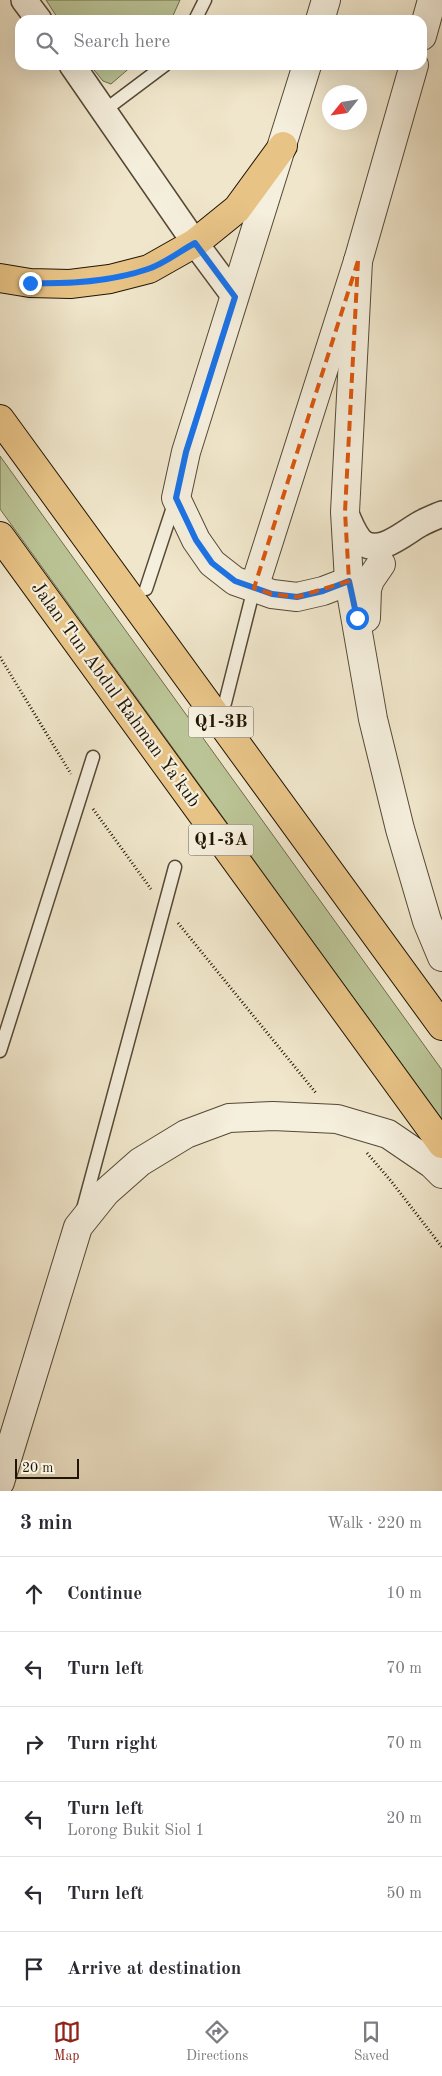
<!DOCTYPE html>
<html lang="en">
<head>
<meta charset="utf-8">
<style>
	body { margin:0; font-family:"Old Standard TT",serif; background:#f7f7f7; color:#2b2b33 }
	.compass { position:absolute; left:322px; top:85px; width:45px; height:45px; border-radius:50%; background:#fff; box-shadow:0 5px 20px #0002; rotate:240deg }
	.scale { position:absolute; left:15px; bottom:12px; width:64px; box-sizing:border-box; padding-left:5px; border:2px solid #211505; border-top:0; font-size:14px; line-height:18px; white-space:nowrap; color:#211505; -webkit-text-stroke:4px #f5efdd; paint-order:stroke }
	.stop { position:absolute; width:15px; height:15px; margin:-11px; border:4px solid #1a73e8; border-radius:50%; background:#fff }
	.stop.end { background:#1a73e8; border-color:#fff; box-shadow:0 1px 5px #0008 }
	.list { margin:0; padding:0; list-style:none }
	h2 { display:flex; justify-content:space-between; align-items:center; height:65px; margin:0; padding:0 20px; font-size:21px }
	h2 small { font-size:16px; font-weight:400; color:#7c7c81 }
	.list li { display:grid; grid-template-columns:32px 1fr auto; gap:15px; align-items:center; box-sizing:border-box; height:75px; padding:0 20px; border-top:1px solid #e1e1e2 }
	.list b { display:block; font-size:19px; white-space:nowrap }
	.list p { margin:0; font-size:16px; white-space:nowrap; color:#7c7c81 }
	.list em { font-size:16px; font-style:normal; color:#7c7c81 }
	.icon { flex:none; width:28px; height:28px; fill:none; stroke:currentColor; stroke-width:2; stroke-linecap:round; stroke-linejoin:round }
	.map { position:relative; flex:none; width:442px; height:1491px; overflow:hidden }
	.search { position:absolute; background:#fff; box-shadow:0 5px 20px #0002; left:15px; right:15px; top:15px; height:55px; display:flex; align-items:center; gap:12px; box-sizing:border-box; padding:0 18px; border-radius:15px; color:#7c7c81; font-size:19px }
	.sheet { height:515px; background:#fff }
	nav { display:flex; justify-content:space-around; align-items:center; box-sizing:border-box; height:70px; border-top:1px solid #e1e1e2; background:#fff; font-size:14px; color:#7c7c81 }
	nav a { display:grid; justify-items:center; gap:2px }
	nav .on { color:#8f2418 }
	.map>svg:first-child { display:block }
	.green { fill:#bbc496; stroke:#6e6c4e }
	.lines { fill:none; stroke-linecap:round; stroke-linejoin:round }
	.service-casing { stroke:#554936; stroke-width:15 }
	.minor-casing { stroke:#554936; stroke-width:28 }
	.tertiary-casing { stroke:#554936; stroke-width:30 }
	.primary-casing { stroke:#211505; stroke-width:30 }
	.path { stroke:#211505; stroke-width:3; stroke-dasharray:1 2.5; stroke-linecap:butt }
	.service { stroke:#f5efdd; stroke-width:12 }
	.minor { stroke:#f5efdd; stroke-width:25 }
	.tertiary { stroke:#f5efdd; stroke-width:28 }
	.primary { stroke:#e8c386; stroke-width:28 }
	.route { stroke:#1a73e8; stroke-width:6 }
	.marked { fill:none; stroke:#de560c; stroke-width:4; stroke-dasharray:10 6; stroke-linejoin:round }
	.labels { text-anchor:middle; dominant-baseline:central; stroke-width:4.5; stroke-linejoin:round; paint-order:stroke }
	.shield { fill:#f5efdd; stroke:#615646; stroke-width:1 }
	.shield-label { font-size:18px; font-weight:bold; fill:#211505 }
	.street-label { font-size:19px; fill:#211505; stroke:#f5efdd }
</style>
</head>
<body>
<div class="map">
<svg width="442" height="1491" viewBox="0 0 442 1491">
	<rect width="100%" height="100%" fill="#f0e6cb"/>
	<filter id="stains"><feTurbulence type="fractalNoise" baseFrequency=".004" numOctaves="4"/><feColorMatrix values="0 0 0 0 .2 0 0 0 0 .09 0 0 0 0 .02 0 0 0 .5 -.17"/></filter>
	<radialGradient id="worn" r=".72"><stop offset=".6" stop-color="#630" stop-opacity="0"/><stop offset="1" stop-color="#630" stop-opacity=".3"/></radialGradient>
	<!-- green -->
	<g class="green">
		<polygon points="46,0 180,0 171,20 59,20"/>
		<polygon points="90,65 133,65 111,84 103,81"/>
		<polygon points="0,456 442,1070 442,1120 0,509"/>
	</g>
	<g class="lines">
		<!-- service casing -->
		<g class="service-casing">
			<g id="service">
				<polyline points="195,20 205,0"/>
				<polyline points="105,110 165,65"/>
				<polyline points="146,589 175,501"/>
				<polyline points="225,703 254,588"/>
				<polyline points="0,1051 93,757"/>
				<polyline points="83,1209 175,867"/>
			</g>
		</g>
		<!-- minor casing -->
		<g class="minor-casing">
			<g id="minor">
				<polyline points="24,0 39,20"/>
				<polyline points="72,65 195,243 235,297"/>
				<path d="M345,512C350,522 354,536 363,543C381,555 405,532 420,524C427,520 435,517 442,514"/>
			</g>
		</g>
		<!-- tertiary casing -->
		<g class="tertiary-casing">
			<g id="tertiary">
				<polyline points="320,20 326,0"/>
				<polyline points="422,36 432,0"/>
				<polyline points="307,65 186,452 176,498 196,540 212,563 235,581 272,594 297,597 323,591 349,581"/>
				<polyline points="358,261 345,512 349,581 373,719 400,829 427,921 442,957"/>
				<polyline points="254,588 358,261 414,65"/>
				<polyline points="366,618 367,589 370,580 381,564"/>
				<polyline points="0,1482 78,1227 106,1192 140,1162 186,1134 229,1118 273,1116 337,1119 388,1134 432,1164 442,1174"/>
			</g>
		</g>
		<!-- primary casing -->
		<g class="primary-casing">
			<g id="primary">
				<polyline points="0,278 30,283 70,284 110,279 149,269 195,243 237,209 283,146"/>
				<polyline points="0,419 442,1026"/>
				<polyline points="0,536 442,1144"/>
			</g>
		</g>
		<!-- path -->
		<g class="path">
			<polyline points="0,657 71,774"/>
			<polyline points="93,809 151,889"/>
			<polyline points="178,923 316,1093"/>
			<polyline points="367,1153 391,1181 442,1247"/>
		</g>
		<!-- service -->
		<use href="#service" class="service"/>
		<!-- minor -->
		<use href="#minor" class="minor"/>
		<!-- tertiary -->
		<use href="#tertiary" class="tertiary"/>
		<!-- primary -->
		<use href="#primary" class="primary"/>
	</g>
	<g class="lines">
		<!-- route -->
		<path class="route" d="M30,283C70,284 110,282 148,269C164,264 180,251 195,243L235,297L186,452L176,498L196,540L212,563L235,581L272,594L297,597L323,591L349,581L357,618"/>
	</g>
	<!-- marked area -->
	<path class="marked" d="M358,261L345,512L349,581L297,597L272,594L254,588Z"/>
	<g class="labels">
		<!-- shield labels -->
		<g class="shield">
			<rect x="188.5" y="706.5" width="65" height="31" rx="4"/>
			<rect x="188.5" y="824.5" width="65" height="31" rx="4"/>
		</g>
		<g class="shield-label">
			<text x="221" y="722">Q1-3B</text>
			<text x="221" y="840">Q1-3A</text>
		</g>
		<!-- street labels -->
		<g class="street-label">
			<text transform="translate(115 695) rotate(54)">Jalan Tun Abdul Rahman Ya'kub</text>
		</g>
	</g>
	<rect width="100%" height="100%" filter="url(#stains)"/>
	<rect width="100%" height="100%" fill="url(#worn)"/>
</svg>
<svg class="compass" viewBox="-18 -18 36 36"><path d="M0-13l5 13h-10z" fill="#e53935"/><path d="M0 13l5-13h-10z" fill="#7c7c81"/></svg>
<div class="scale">20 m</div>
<div class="stop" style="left:357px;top:618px"></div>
<div class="stop end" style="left:30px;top:283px"></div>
<div class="search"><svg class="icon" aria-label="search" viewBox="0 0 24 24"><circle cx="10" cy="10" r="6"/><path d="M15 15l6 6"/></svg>Search here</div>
</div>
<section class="sheet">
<h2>3 min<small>Walk · 220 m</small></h2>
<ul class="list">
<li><svg class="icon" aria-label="ahead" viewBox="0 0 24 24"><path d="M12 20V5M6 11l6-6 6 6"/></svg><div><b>Continue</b></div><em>10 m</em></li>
<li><svg class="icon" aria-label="left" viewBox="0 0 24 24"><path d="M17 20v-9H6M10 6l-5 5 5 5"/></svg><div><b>Turn left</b></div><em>70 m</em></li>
<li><svg class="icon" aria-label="right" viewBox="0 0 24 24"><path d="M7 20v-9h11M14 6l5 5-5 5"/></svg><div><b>Turn right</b></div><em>70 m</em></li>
<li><svg class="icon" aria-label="left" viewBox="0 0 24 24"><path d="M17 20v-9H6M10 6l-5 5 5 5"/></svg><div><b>Turn left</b><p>Lorong Bukit Siol 1</p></div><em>20 m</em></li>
<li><svg class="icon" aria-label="left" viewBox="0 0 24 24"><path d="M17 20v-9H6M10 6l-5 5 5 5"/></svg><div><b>Turn left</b></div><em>50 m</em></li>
<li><svg class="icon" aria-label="arrive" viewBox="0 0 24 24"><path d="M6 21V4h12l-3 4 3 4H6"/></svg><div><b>Arrive at destination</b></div></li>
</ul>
</section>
<nav>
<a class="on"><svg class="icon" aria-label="map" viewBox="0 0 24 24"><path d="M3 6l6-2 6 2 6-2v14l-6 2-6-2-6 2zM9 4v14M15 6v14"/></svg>Map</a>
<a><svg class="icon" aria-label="directions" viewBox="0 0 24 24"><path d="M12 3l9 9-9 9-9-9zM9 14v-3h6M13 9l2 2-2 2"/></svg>Directions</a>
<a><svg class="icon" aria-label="saved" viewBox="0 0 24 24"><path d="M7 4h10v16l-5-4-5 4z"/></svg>Saved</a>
</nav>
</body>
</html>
